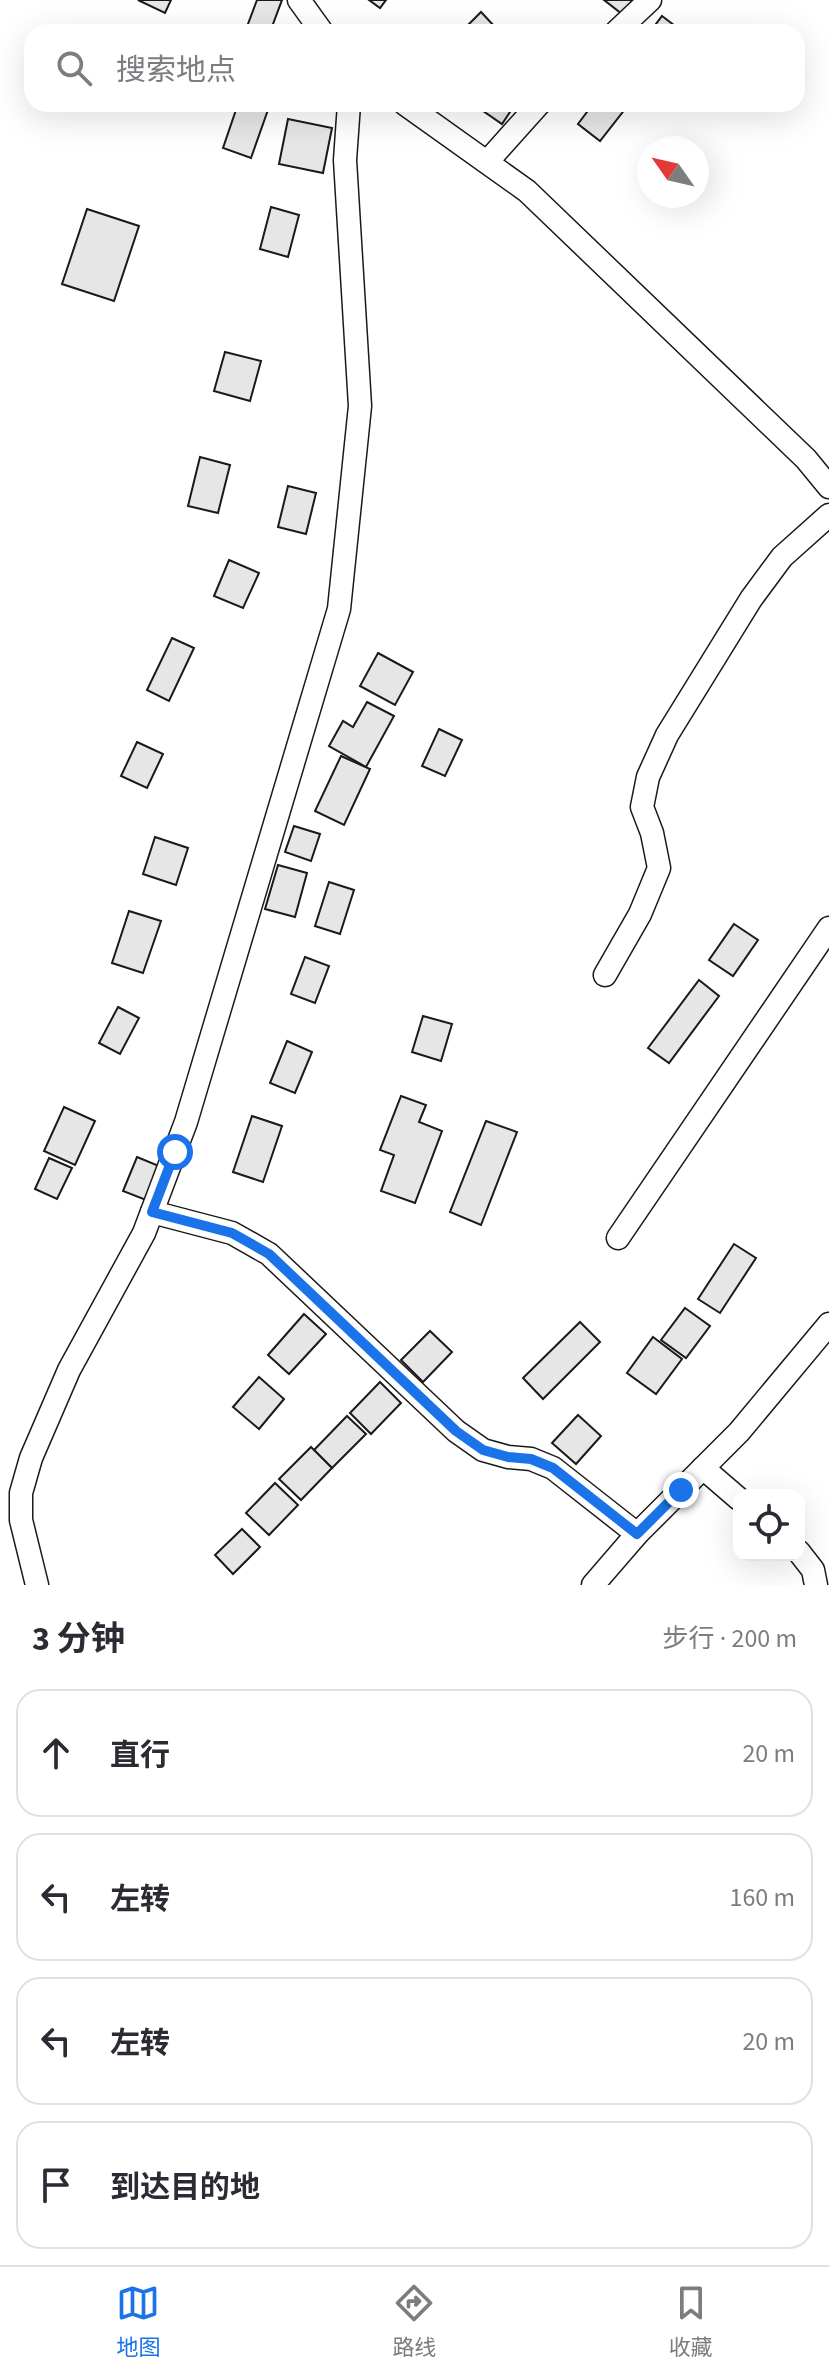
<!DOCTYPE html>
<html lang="zh">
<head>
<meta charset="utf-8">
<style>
	body { margin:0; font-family:"Source Sans 3","Noto Sans SC",sans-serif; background:#f2f2f3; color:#2b2b33 }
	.controls { position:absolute; right:24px; bottom:24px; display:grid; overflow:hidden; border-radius:16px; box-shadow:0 8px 32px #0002 }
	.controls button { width:72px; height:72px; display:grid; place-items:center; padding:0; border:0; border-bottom:2px solid #e1e1e2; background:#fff; color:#2b2b33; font:40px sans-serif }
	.compass { position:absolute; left:637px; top:136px; width:72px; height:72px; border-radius:50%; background:#fff; box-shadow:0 8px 32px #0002; rotate:304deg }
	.stop { position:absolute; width:24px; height:24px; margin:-18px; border:6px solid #1a73e8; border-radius:50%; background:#fff }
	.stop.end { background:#1a73e8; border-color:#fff; box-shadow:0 2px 8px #0008 }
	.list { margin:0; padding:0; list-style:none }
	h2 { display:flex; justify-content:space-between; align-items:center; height:104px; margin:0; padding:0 32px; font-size:34px }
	h2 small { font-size:26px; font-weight:400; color:#7c7c81 }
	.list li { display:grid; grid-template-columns:52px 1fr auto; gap:24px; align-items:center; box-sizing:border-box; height:128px; margin:0 16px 16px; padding:0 16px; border:2px solid #e1e1e2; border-radius:24px }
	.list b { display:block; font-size:30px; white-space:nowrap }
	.list em { font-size:26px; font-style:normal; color:#7c7c81 }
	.icon { flex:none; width:44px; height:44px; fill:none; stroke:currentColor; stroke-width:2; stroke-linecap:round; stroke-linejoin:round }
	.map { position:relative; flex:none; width:829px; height:1585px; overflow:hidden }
	.search { position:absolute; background:#fff; box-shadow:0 8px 32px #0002; left:24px; right:24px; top:24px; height:88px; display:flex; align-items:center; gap:20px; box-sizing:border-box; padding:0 28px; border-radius:24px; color:#7c7c81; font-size:30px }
	.sheet { height:680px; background:#fff }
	nav { display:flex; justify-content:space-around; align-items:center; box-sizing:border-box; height:112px; border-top:2px solid #e1e1e2; background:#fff; font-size:22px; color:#7c7c81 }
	nav a { display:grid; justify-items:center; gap:4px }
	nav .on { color:#1a73e8 }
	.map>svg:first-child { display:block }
	.building { fill:#e6e6e6; stroke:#1a1a1a; stroke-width:2 }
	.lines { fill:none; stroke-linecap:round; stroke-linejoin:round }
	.minor-casing { stroke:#1a1a1a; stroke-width:25 }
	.minor { stroke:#fff; stroke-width:22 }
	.route { stroke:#1a73e8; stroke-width:10 }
</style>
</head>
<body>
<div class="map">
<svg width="829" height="1585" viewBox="0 0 829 1585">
	<rect width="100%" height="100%" fill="#fff"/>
	<!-- building -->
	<g class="building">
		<polygon points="138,0 171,0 165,13"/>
		<polygon points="257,0 282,0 270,32 245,32"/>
		<polygon points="369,0 386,0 380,8"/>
		<polygon points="604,0 633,0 622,14"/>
		<polygon points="481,12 496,28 492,32 461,32"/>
		<polygon points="662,16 683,32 650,32"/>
		<polygon points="238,104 259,104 269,107 251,158 223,148"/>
		<polygon points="473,104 504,104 512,109 502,124"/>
		<polygon points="593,104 629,104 600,141 578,124"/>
		<polygon points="288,119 332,128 323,173 279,164"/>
		<polygon points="271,207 299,215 288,257 260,249"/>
		<polygon points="87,209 139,226 114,301 62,284"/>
		<polygon points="225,352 261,361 250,401 214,391"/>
		<polygon points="200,457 230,465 218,513 188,506"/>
		<polygon points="288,486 316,493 306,534 278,527"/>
		<polygon points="229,560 259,573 243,608 214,596"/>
		<polygon points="172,638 194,648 169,701 147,690"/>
		<polygon points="378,653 413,672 395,705 360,686"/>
		<polygon points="367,702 394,716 366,767 329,746 343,721 353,727"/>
		<polygon points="439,729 462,740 445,776 422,766"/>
		<polygon points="137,742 163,754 147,788 121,776"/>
		<polygon points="341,756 370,769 344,825 315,811"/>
		<polygon points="294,826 320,834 311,861 285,852"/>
		<polygon points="155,837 188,848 176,885 143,874"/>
		<polygon points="278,865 307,873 295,917 265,909"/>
		<polygon points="329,882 354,890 340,934 315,926"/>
		<polygon points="129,911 161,921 143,973 112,963"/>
		<polygon points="734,924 758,940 733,976 709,960"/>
		<polygon points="305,957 329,966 315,1003 291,994"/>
		<polygon points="699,980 719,996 669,1063 648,1048"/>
		<polygon points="118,1007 139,1018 120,1054 99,1043"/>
		<polygon points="423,1016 452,1024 441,1061 412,1052"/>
		<polygon points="287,1041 312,1052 295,1093 270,1083"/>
		<polygon points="401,1096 426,1105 419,1122 442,1131 415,1203 381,1191 394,1155 380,1150"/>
		<polygon points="64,1107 95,1121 75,1165 44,1151"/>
		<polygon points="252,1116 282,1126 263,1182 233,1172"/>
		<polygon points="486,1121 517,1132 481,1225 450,1212"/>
		<polygon points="137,1157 159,1166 146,1200 123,1191"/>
		<polygon points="49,1158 72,1168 57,1199 35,1189"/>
		<polygon points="734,1244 756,1258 720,1313 698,1299"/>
		<polygon points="685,1308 710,1326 686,1358 661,1340"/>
		<polygon points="304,1314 326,1334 289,1374 268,1355"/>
		<polygon points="580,1322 600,1342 543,1399 523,1378"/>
		<polygon points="430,1331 452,1352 423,1382 401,1360"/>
		<polygon points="653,1337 682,1359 656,1394 627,1373"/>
		<polygon points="259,1377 284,1399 259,1429 233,1407"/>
		<polygon points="380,1382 401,1403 371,1434 350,1413"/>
		<polygon points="578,1415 601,1436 576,1464 552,1443"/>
		<polygon points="347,1416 366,1434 332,1468 314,1450"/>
		<polygon points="311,1447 332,1468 301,1500 279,1479"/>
		<polygon points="275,1483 298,1505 269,1535 246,1513"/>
		<polygon points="242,1529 260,1547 233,1574 215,1555"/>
	</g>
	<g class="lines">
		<!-- minor casing -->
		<g class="minor-casing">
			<g id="minor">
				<polyline points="299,0 322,32"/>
				<polyline points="616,32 650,0"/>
				<polyline points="405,104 527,191 806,459 829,487"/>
				<polyline points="487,162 539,104"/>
				<polyline points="605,975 640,914 659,868 652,833 642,807 648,777 667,735 751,599 782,557 829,515"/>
				<polyline points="152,1212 232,1233 269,1254 456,1431 483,1450 508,1457 531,1459 553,1468 637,1534"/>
				<polyline points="618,1238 829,928"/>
				<polyline points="703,1468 739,1499"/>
				<polyline points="799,1552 813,1570 816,1585"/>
				<polyline points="37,1585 21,1520 21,1493 31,1458 69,1370 144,1233 186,1122 339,609 360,406 345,160 349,104"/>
				<polyline points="593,1585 637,1534 739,1432 829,1324"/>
			</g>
		</g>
		<!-- minor -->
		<use href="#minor" class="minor"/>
	</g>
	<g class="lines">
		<!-- route -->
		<polyline class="route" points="175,1152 152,1212 232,1233 269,1254 456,1431 483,1450 508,1457 531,1459 553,1468 637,1534 681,1490"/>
	</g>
</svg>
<div class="controls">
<button><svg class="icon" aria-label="locate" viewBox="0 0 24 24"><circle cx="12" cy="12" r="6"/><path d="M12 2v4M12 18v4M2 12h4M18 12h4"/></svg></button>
</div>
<svg class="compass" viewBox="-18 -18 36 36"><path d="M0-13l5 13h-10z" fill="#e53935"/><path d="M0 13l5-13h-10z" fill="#7c7c81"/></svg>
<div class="stop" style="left:175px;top:1152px"></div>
<div class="stop end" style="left:681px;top:1490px"></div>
<div class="search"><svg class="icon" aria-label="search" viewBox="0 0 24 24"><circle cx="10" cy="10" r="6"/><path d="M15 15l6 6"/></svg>搜索地点</div>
</div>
<section class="sheet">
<h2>3 分钟<small>步行 · 200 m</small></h2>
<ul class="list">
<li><svg class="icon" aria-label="ahead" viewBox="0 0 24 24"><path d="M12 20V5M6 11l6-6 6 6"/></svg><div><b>直行</b></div><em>20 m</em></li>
<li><svg class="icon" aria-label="left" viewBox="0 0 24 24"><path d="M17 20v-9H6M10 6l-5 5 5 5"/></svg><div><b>左转</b></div><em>160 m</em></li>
<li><svg class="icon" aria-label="left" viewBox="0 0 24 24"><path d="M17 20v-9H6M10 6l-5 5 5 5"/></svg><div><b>左转</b></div><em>20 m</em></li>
<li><svg class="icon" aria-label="arrive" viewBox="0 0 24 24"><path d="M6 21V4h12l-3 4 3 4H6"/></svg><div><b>到达目的地</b></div></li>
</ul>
</section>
<nav>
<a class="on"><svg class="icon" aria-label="map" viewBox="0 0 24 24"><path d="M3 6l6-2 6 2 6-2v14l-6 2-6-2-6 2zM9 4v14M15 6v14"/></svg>地图</a>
<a><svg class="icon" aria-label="directions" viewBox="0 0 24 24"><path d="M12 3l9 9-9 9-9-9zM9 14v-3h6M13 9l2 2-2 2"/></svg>路线</a>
<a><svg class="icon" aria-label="saved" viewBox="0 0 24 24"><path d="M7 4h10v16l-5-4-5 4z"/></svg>收藏</a>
</nav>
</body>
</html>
